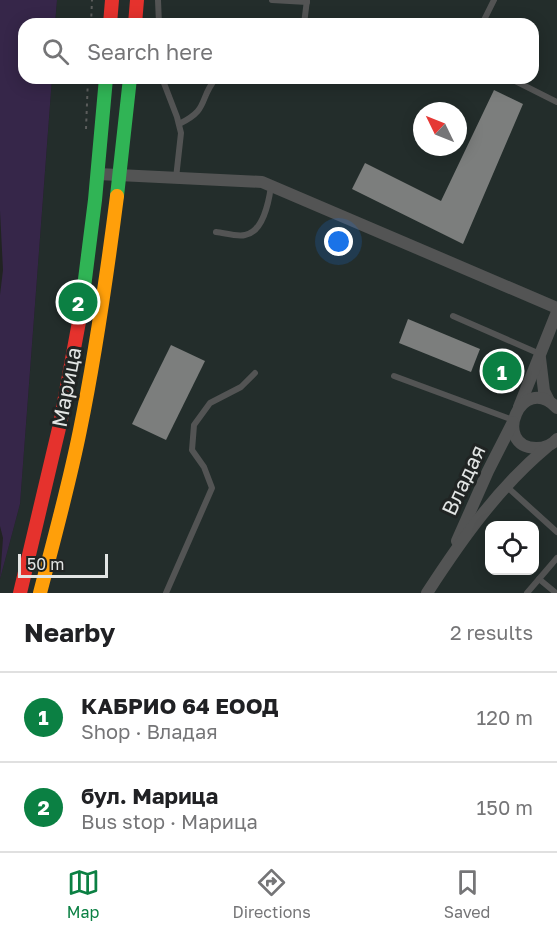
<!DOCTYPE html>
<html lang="en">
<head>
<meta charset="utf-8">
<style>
	body { margin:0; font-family:"Golos Text",sans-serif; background:#f6f6f6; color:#202124 }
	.controls { position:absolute; right:18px; bottom:18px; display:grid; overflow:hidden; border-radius:12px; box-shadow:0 3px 15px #0003 }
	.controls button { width:54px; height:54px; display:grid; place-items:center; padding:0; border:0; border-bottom:2px solid #e0e0e0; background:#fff; color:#202124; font:30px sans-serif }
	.compass { position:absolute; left:413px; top:102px; width:54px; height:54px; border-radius:50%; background:#fff; box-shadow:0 3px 15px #0003; rotate:313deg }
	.scale { position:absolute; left:18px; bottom:15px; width:90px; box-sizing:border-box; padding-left:6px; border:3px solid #e2e5e4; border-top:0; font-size:16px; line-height:21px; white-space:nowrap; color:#e2e5e4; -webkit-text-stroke:4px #202423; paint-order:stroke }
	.you { position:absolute; left:339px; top:242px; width:21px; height:21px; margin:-15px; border:4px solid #fff; border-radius:50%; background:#1a73e8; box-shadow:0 0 0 9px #1a73e833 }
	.badge { display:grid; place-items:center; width:39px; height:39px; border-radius:50%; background:#0b8043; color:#fff; font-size:20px; font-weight:700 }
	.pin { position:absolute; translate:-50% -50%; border:3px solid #fff; box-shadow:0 2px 6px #0006 }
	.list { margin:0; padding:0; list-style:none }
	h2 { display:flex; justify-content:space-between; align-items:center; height:78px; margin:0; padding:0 24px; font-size:26px }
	h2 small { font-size:20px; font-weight:400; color:#757577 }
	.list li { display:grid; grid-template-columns:39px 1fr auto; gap:18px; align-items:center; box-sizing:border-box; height:90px; padding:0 24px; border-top:2px solid #e0e0e0 }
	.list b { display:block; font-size:22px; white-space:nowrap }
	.list p { margin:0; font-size:20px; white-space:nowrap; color:#757577 }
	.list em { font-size:20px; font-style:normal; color:#757577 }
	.icon { flex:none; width:33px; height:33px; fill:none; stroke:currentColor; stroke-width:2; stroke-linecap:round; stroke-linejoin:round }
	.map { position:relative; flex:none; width:557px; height:593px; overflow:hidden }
	.search { position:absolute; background:#fff; box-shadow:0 3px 15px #0003; left:18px; right:18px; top:18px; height:66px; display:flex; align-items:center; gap:15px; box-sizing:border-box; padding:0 21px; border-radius:18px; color:#757577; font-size:22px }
	.sheet { height:258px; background:#fff }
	nav { display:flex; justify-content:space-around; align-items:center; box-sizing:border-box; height:84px; border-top:2px solid #e0e0e0; background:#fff; font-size:16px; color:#757577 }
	nav a { display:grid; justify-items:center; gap:3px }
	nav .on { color:#0b8043 }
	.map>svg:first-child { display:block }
	.built { fill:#232d2b; fill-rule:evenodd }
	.green { fill:#362649 }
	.building { fill:#7c7e7d }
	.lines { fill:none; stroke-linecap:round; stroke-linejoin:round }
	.path { stroke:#5b5d5c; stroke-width:2; stroke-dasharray:3 4.5; stroke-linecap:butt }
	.lane { stroke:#535454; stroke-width:6 }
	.street { stroke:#535454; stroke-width:12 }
	.fast { stroke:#30b455; stroke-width:14 }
	.slow { stroke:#ff9f0a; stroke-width:14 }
	.jam { stroke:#e5322d; stroke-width:14 }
	.labels { text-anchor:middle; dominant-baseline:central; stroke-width:6; stroke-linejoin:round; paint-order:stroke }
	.street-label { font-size:21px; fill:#e2e5e4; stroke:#202423 }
</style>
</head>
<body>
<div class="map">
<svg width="557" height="593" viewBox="0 0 557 593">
	<rect width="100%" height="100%" fill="#212322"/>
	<!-- built -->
	<path class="built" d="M57,0H557V593H0V579L20,504L52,78H533V24H55ZM422,111H458V147H422ZM490,526H534V570H490Z"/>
	<!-- green -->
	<polygon class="green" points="0,0 57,0 55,24 24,24 24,78 52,78 20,504 0,579 3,538 0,526 0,295 3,270 0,211"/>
	<!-- building -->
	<g class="building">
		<polygon points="494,90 523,104 463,244 352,189 365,163 441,201"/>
		<polygon points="408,319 480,349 471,372 399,343"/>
		<polygon points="171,345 205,361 166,440 132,424"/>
	</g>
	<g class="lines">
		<!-- path -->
		<g class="path">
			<polyline points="91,24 92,0"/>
			<polyline points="86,129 88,78"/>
		</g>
		<!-- lane -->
		<g class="lane">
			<polyline points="158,0 159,24"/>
			<polyline points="272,0 307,2"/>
			<polyline points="304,24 307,0"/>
			<polyline points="482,24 494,0"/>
			<polyline points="162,78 177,117 181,133 176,178"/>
			<polyline points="509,78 557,102"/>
			<path d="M179,124C210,109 198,100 216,78"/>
			<path d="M216,232C225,233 237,237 245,235C263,232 269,201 271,186"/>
			<polyline points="453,316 540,354"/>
			<polyline points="394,376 513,420"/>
			<polyline points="506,486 557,532"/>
			<polyline points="539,579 556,593"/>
			<polyline points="166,593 212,488 204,467 192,450 194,425 210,403 241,387 255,373"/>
			<polyline points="527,593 557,558"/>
		</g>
		<!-- street -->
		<g class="street">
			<polyline points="98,174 262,182 557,308"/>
			<polyline points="540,358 544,391 549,401"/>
			<polyline points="519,407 557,312"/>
			<path d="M557,408C521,371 491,447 536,448C545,448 552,445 557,439"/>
			<polyline points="457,541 488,471 513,422"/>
			<path d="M427,593C462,539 498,488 547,447"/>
		</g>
		<!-- fast -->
		<g class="fast">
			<polyline points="117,196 130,78"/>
			<polyline points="81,311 95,200 106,78"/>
		</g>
		<!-- slow -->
		<path class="slow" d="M40,593C54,539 69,485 80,430C96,352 107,274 117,196"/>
		<!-- jam -->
		<g class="jam">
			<polyline points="110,24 112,0"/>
			<polyline points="135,24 137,0"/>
			<polyline points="20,593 60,424 81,311"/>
		</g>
	</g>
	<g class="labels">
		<!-- street labels -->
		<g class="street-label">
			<text transform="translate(66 387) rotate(-79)">Марица</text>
			<text transform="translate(463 480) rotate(-65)">Владая</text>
		</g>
	</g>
</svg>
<div class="controls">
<button><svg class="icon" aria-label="locate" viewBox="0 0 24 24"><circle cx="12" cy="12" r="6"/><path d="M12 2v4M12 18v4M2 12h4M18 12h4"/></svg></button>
</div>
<svg class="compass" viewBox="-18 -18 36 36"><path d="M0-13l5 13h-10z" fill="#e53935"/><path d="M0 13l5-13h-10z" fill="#757577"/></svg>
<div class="scale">50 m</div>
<div class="you"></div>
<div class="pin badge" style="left:502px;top:371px">1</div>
<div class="pin badge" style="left:78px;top:302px">2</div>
<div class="search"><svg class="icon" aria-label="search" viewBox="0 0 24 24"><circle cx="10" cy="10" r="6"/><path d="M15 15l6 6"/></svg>Search here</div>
</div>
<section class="sheet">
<h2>Nearby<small>2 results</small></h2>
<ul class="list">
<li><span class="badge">1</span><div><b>КАБРИО 64 ЕООД</b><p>Shop · Владая</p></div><em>120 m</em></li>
<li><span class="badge">2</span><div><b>бул. Марица</b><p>Bus stop · Марица</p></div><em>150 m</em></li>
</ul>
</section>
<nav>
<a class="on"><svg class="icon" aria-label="map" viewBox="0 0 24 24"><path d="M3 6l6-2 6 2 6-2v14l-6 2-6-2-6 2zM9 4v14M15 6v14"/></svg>Map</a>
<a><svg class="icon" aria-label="directions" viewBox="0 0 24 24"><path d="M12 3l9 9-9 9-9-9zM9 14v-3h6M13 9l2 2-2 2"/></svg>Directions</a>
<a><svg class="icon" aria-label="saved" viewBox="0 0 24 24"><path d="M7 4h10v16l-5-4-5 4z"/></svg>Saved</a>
</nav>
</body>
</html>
